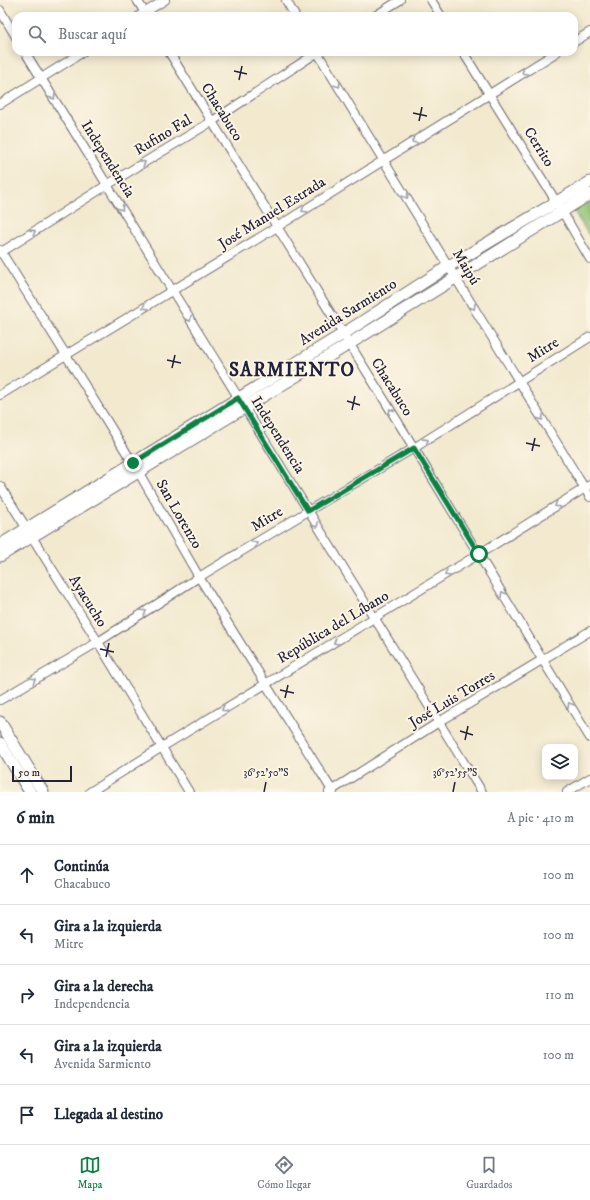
<!DOCTYPE html>
<html lang="es">
<head>
<meta charset="utf-8">
<style>
	body { margin:0; font-family:"IM FELL DW Pica",serif; background:#f2f2f3; color:#1f2937 }
	.controls { position:absolute; right:12px; bottom:12px; display:grid; overflow:hidden; border-radius:8px; box-shadow:0 2px 10px #0003 }
	.controls button { width:36px; height:36px; display:grid; place-items:center; padding:0; border:0; border-bottom:1px solid #e0e1e3; background:#fff; color:#1f2937; font:20px sans-serif }
	.scale { position:absolute; left:12px; bottom:10px; width:60px; box-sizing:border-box; padding-left:4px; border:2px solid #22223b; border-top:0; font-size:11px; line-height:14px; white-space:nowrap; color:#22223b; -webkit-text-stroke:3px #fcf5e5; paint-order:stroke }
	.stop { position:absolute; width:12px; height:12px; margin:-9px; border:3px solid #0b8043; border-radius:50%; background:#fff }
	.stop.end { background:#0b8043; border-color:#fff; box-shadow:0 1px 4px #0008 }
	.list { margin:0; padding:0; list-style:none }
	h2 { display:flex; justify-content:space-between; align-items:center; height:52px; margin:0; padding:0 16px; font-size:17px }
	h2 small { font-size:13px; font-weight:400; color:#747a83 }
	.list li { display:grid; grid-template-columns:26px 1fr auto; gap:12px; align-items:center; box-sizing:border-box; height:60px; padding:0 16px; border-top:1px solid #e0e1e3 }
	.list b { display:block; font-size:15px; white-space:nowrap }
	.list p { margin:0; font-size:13px; white-space:nowrap; color:#747a83 }
	.list em { font-size:13px; font-style:normal; color:#747a83 }
	.icon { flex:none; width:22px; height:22px; fill:none; stroke:currentColor; stroke-width:2; stroke-linecap:round; stroke-linejoin:round }
	.map { position:relative; flex:none; width:590px; height:792px; overflow:hidden }
	.search { position:absolute; background:#fff; box-shadow:0 2px 10px #0003; left:12px; right:12px; top:12px; height:44px; display:flex; align-items:center; gap:10px; box-sizing:border-box; padding:0 14px; border-radius:12px; color:#747a83; font-size:15px }
	.sheet { height:352px; background:#fff }
	nav { display:flex; justify-content:space-around; align-items:center; box-sizing:border-box; height:56px; border-top:1px solid #e0e1e3; background:#fff; font-size:11px; color:#747a83 }
	nav a { display:grid; justify-items:center; gap:2px }
	nav .on { color:#0b8043 }
	.map>svg:first-child { display:block }
	.green { fill:#90c273; stroke:#597257 }
	.lines { fill:none; stroke-linecap:round; stroke-linejoin:round }
	.minor-casing { stroke:#6b686f; stroke-width:10 }
	.major-casing { stroke:#6b686f; stroke-width:13 }
	.minor { stroke:#fff; stroke-width:8 }
	.major { stroke:#fff; stroke-width:11 }
	.oneway { stroke:#9c9ca7 }
	.route { stroke:#0b8043; stroke-width:5 }
	.ticks { fill:none; stroke:#22223b; stroke-width:1.5 }
	.labels { text-anchor:middle; dominant-baseline:central; stroke-width:4; stroke-linejoin:round; paint-order:stroke }
	.street-label { font-size:15px; fill:#22223b; stroke:#fcf5e5 }
	.district-label { font-size:19px; font-weight:bold; letter-spacing:1px; fill:#22223b; stroke:#fcf5e5 }
	.ticks-label { font-size:10px; text-anchor:middle; fill:#22223b; stroke:#fcf5e5; stroke-width:4; stroke-linejoin:round; paint-order:stroke }
</style>
</head>
<body>
<div class="map">
<svg width="590" height="792" viewBox="0 0 590 792">
	<rect width="100%" height="100%" fill="#fcf5e5"/>
	<filter id="ink" filterUnits="userSpaceOnUse"><feTurbulence type="fractalNoise" baseFrequency=".025" numOctaves="2"/><feDisplacementMap in="SourceGraphic" scale="8" xChannelSelector="R" yChannelSelector="G"/><feConvolveMatrix kernelMatrix="1 2 1 2 8 2 1 2 1" color-interpolation-filters="sRGB"/></filter>
	<filter id="wash" filterUnits="userSpaceOnUse"><feTurbulence type="fractalNoise" baseFrequency=".012" numOctaves="4" result="noise"/><feDisplacementMap in="SourceGraphic" scale="16" xChannelSelector="R" yChannelSelector="G"/><feGaussianBlur stdDeviation="0.9" result="paint"/><feColorMatrix in="noise" values="0 0 0 0 0 0 0 0 0 0 0 0 0 0 0 0 0 1.4 0 .05"/><feComposite in="paint" operator="in"/></filter>
	<g filter="url(#wash)">
		<rect width="100%" height="100%" fill="#f2e9cf"/>
		<!-- green -->
		<polygon class="green" points="590,196 590,237 571,207"/>
	</g>
	<g filter="url(#ink)">
		<g class="lines">
			<!-- minor casing -->
			<g class="minor-casing">
				<g id="minor">
					<polyline points="137,0 147,16"/>
					<polyline points="286,0 295,16"/>
					<polyline points="431,0 441,16"/>
					<polyline points="0,10 16,37"/>
					<polyline points="139,16 165,0"/>
					<polyline points="375,16 400,0"/>
					<polyline points="574,42 590,32"/>
					<polyline points="25,52 482,792"/>
					<polyline points="169,52 414,448 590,738"/>
					<polyline points="317,52 590,497"/>
					<polyline points="463,52 562,211 590,259"/>
					<polyline points="0,104 83,52"/>
					<polyline points="0,250 66,355 139,473 199,577 333,792"/>
					<polyline points="0,253 107,185 211,122 318,52"/>
					<polyline points="0,395 277,227 557,52"/>
					<polyline points="0,486 98,642 189,792"/>
					<polyline points="0,700 98,642 199,577 308,511 414,448 590,337"/>
					<polyline points="90,792 162,747 479,554 590,485"/>
					<polyline points="329,792 439,722 590,631"/>
					<polyline points="567,792 590,778"/>
				</g>
			</g>
			<!-- major casing -->
			<g class="major-casing">
				<g id="major">
					<polyline points="0,545 343,334 449,266 590,182"/>
					<polyline points="0,556 349,344 590,194"/>
					<polyline points="0,722 43,792"/>
					<polyline points="0,743 30,792"/>
				</g>
			</g>
			<!-- minor -->
			<use href="#minor" class="minor"/>
			<!-- major -->
			<use href="#major" class="major"/>
		</g>
		<!-- one-way arrows -->
		<defs><path id="oneway-chevron" d="M-2-3.5L2.5 0L-2 3.5" fill="none" stroke-width="1.6" stroke-linecap="round" stroke-linejoin="round"/></defs>
		<g class="oneway">
			<use href="#oneway-chevron" transform="translate(524 72) rotate(149)"/>
			<use href="#oneway-chevron" transform="translate(338 85) rotate(58)"/>
			<use href="#oneway-chevron" transform="translate(53 97) rotate(58)"/>
			<use href="#oneway-chevron" transform="translate(414 141) rotate(148)"/>
			<use href="#oneway-chevron" transform="translate(143 163) rotate(-31)"/>
			<use href="#oneway-chevron" transform="translate(406 196) rotate(59)"/>
			<use href="#oneway-chevron" transform="translate(121 208) rotate(58)"/>
			<use href="#oneway-chevron" transform="translate(304 210) rotate(148)"/>
			<use href="#oneway-chevron" transform="translate(33 232) rotate(-33)"/>
			<use href="#oneway-chevron" transform="translate(145 307) rotate(148)"/>
			<use href="#oneway-chevron" transform="translate(473 307) rotate(59)"/>
			<use href="#oneway-chevron" transform="translate(189 319) rotate(59)"/>
			<use href="#oneway-chevron" transform="translate(391 411) rotate(-122)"/>
			<use href="#oneway-chevron" transform="translate(541 418) rotate(58)"/>
			<use href="#oneway-chevron" transform="translate(426 441) rotate(-33)"/>
			<use href="#oneway-chevron" transform="translate(557 505) rotate(148)"/>
			<use href="#oneway-chevron" transform="translate(316 525) rotate(59)"/>
			<use href="#oneway-chevron" transform="translate(255 544) rotate(-31)"/>
			<use href="#oneway-chevron" transform="translate(447 574) rotate(149)"/>
			<use href="#oneway-chevron" transform="translate(503 594) rotate(-121)"/>
			<use href="#oneway-chevron" transform="translate(144 612) rotate(-32)"/>
			<use href="#oneway-chevron" transform="translate(336 642) rotate(149)"/>
			<use href="#oneway-chevron" transform="translate(33 680) rotate(-31)"/>
			<use href="#oneway-chevron" transform="translate(570 705) rotate(-121)"/>
			<use href="#oneway-chevron" transform="translate(224 709) rotate(149)"/>
		</g>
	</g>
	<g class="lines" filter="url(#ink)">
		<!-- route -->
		<polyline class="route" points="133,463 238,398 308,511 414,448 479,554"/>
	</g>
	<!-- ticks -->
	<path class="ticks" d="M234,71L247,74M239,80L242,66M413,113L427,116M419,121L422,107M167,360L181,363M172,368L175,355M347,401L360,405M352,410L355,396M526,443L540,446M532,451L535,438M100,649L114,652M106,657L109,643M280,690L294,693M285,698L288,685M460,731L473,735M465,740L468,726M264,792L266,782M453,792L455,782"/>
	<g class="labels">
		<!-- street labels -->
		<g class="street-label">
			<text transform="translate(222 112) rotate(58)">Chacabuco</text>
			<text transform="translate(163 135) rotate(-31)">Rufino Fal</text>
			<text transform="translate(539 147) rotate(58)">Cerrito</text>
			<text transform="translate(108 159) rotate(58)">Independencia</text>
			<text transform="translate(272 213) rotate(-32)">José Manuel Estrada</text>
			<text transform="translate(466 267) rotate(59)">Maipú</text>
			<text transform="translate(348 312) rotate(-32)">Avenida Sarmiento</text>
			<text transform="translate(543 350) rotate(-32)">Mitre</text>
			<text transform="translate(392 387) rotate(58)">Chacabuco</text>
			<text transform="translate(278 435) rotate(58)">Independencia</text>
			<text transform="translate(179 514) rotate(60)">San Lorenzo</text>
			<text transform="translate(267 519) rotate(-31)">Mitre</text>
			<text transform="translate(88 601) rotate(58)">Ayacucho</text>
			<text transform="translate(333 627) rotate(-31)">República del Líbano</text>
			<text transform="translate(452 699) rotate(-31)">José Luis Torres</text>
		</g>
		<!-- district labels -->
		<g class="district-label">
			<text x="292" y="370">SARMIENTO</text>
		</g>
	</g>
	<g class="ticks-label">
		<text x="266" y="776">36°52'50"S</text>
		<text x="455" y="776">36°52'55"S</text>
	</g>
</svg>
<div class="controls">
<button><svg class="icon" aria-label="layers" viewBox="0 0 24 24"><path d="M12 4l9 5-9 5-9-5zM3 14l9 5 9-5"/></svg></button>
</div>
<div class="scale">50 m</div>
<div class="stop" style="left:479px;top:554px"></div>
<div class="stop end" style="left:133px;top:463px"></div>
<div class="search"><svg class="icon" aria-label="search" viewBox="0 0 24 24"><circle cx="10" cy="10" r="6"/><path d="M15 15l6 6"/></svg>Buscar aquí</div>
</div>
<section class="sheet">
<h2>6 min<small>A pie · 410 m</small></h2>
<ul class="list">
<li><svg class="icon" aria-label="ahead" viewBox="0 0 24 24"><path d="M12 20V5M6 11l6-6 6 6"/></svg><div><b>Continúa</b><p>Chacabuco</p></div><em>100 m</em></li>
<li><svg class="icon" aria-label="left" viewBox="0 0 24 24"><path d="M17 20v-9H6M10 6l-5 5 5 5"/></svg><div><b>Gira a la izquierda</b><p>Mitre</p></div><em>100 m</em></li>
<li><svg class="icon" aria-label="right" viewBox="0 0 24 24"><path d="M7 20v-9h11M14 6l5 5-5 5"/></svg><div><b>Gira a la derecha</b><p>Independencia</p></div><em>110 m</em></li>
<li><svg class="icon" aria-label="left" viewBox="0 0 24 24"><path d="M17 20v-9H6M10 6l-5 5 5 5"/></svg><div><b>Gira a la izquierda</b><p>Avenida Sarmiento</p></div><em>100 m</em></li>
<li><svg class="icon" aria-label="arrive" viewBox="0 0 24 24"><path d="M6 21V4h12l-3 4 3 4H6"/></svg><div><b>Llegada al destino</b></div></li>
</ul>
</section>
<nav>
<a class="on"><svg class="icon" aria-label="map" viewBox="0 0 24 24"><path d="M3 6l6-2 6 2 6-2v14l-6 2-6-2-6 2zM9 4v14M15 6v14"/></svg>Mapa</a>
<a><svg class="icon" aria-label="directions" viewBox="0 0 24 24"><path d="M12 3l9 9-9 9-9-9zM9 14v-3h6M13 9l2 2-2 2"/></svg>Cómo llegar</a>
<a><svg class="icon" aria-label="saved" viewBox="0 0 24 24"><path d="M7 4h10v16l-5-4-5 4z"/></svg>Guardados</a>
</nav>
</body>
</html>
